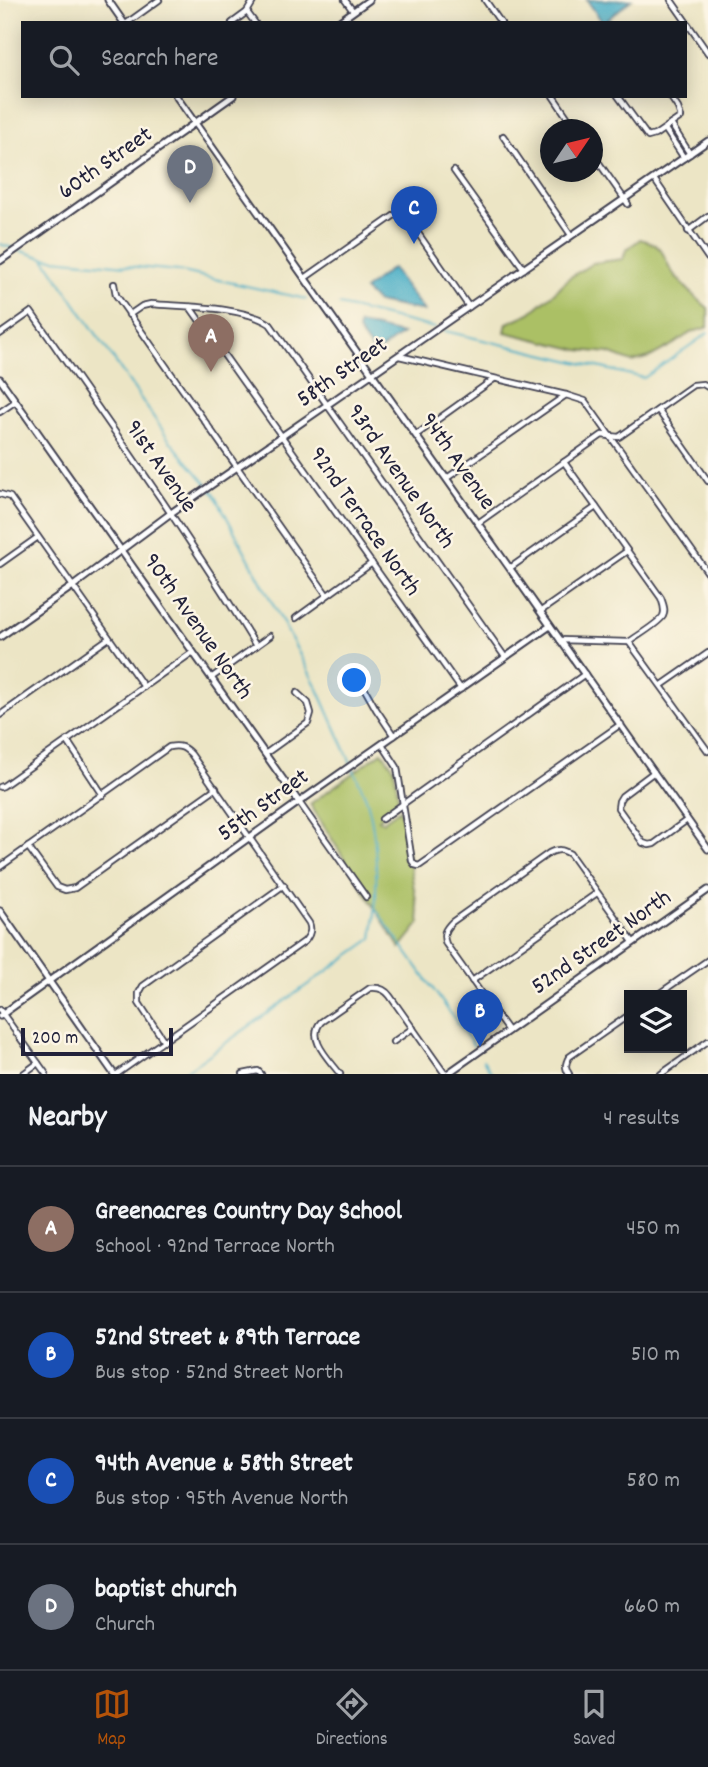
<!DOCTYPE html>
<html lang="en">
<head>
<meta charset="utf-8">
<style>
	body { margin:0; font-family:Dekko,sans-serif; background:#242831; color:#f1f3f6 }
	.controls { position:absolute; right:21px; bottom:21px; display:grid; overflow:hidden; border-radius:0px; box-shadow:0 4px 18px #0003 }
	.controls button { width:63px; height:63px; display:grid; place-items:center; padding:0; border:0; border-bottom:2px solid #363941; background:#171b24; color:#f1f3f6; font:35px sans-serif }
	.compass { position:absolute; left:540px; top:119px; width:63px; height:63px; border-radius:50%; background:#171b24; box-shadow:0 4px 18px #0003; rotate:55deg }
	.scale { position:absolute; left:21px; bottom:18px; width:152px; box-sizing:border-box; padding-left:7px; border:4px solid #22223b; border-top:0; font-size:19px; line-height:24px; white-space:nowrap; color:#22223b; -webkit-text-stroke:5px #fcf5e5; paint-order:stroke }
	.you { position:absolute; left:355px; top:681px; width:24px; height:24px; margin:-18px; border:5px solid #fff; border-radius:50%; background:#1a73e8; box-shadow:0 0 0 10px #1a73e833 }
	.badge { display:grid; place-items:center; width:46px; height:46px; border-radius:50%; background:#b45309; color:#fff; font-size:23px; font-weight:700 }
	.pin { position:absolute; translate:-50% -58px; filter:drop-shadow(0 2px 4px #0008) }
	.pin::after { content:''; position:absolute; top:37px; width:24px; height:21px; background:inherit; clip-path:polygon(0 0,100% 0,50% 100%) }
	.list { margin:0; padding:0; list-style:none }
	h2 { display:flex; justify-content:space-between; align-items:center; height:91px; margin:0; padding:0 28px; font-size:30px }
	h2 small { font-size:23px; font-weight:400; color:#9ea1a6 }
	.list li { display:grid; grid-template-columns:46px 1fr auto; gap:21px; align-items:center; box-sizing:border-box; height:126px; padding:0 28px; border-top:2px solid #363941 }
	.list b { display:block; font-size:26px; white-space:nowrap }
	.list p { margin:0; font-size:23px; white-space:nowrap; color:#9ea1a6 }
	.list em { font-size:23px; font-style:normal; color:#9ea1a6 }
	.icon { flex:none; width:38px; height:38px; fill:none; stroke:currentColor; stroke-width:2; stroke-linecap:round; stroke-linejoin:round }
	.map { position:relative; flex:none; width:708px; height:1074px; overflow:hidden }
	.search { position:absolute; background:#171b24; box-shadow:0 4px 18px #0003; left:21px; right:21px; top:21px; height:77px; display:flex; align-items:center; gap:18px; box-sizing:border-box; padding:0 24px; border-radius:0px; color:#9ea1a6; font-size:26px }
	.sheet { height:595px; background:#171b24 }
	nav { display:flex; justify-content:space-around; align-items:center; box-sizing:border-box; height:98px; border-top:2px solid #363941; background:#171b24; font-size:19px; color:#9ea1a6 }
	nav a { display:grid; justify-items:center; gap:4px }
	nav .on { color:#b45309 }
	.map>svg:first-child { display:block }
	.green { fill:#abc065; stroke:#667150; stroke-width:2 }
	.water { fill:#46adc6; stroke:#346880; stroke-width:2 }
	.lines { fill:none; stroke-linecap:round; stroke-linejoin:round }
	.stream { stroke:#46adc6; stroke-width:2 }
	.minor-casing { stroke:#403f50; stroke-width:8 }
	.tertiary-casing { stroke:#403f50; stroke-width:9 }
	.minor { stroke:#fff; stroke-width:4.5 }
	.tertiary { stroke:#fff; stroke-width:5 }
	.labels { text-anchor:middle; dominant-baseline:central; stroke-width:5; stroke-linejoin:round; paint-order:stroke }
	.street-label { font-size:24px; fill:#22223b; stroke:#fcf5e5 }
</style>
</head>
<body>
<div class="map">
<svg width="708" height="1074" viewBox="0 0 708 1074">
	<rect width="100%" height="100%" fill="#fcf5e5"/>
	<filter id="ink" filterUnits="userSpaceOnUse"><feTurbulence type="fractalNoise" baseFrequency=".0143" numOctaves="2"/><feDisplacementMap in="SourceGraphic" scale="14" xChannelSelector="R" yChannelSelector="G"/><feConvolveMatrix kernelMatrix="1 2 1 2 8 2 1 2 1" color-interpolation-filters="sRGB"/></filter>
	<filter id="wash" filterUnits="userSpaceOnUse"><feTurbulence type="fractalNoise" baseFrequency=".00686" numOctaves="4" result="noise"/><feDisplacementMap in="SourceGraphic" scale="28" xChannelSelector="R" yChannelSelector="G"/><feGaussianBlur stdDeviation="1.57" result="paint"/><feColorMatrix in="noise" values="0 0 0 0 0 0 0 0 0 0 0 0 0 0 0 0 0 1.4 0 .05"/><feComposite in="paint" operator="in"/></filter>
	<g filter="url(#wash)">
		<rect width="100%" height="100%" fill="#ece5c5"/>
		<!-- green -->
		<g class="green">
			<path d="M640,239C670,247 660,258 676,277C686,288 697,299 708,308V327L690,333L674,344L650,357L632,362L609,353L579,350L505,332L507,323L530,313L555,292L569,278L593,263L623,259L626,250Z"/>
			<polygon points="382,752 394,768 399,803 378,819 382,822 400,809 420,923 400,948 310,804"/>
		</g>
		<!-- water -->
		<g class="water">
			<polygon points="587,0 631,0 603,23"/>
			<polygon points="392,268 424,311 377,302 364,290"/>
			<polygon points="359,324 402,334 375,354 358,331"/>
		</g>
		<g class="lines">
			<!-- stream -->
			<g class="stream">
				<polyline points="0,244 12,248"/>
				<polyline points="18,250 44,258 178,271 306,299"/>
				<polyline points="44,258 170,441 214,493 318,689 351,763"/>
				<polyline points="339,305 435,328"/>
				<polyline points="445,331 644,378 708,333"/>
				<polyline points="377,911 474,1046"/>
				<polyline points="483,1060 492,1074"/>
				<path d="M182,1074L372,939C378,898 379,838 366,798C362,788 357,778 353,768"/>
			</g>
		</g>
	</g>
	<g filter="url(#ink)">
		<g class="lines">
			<!-- minor casing -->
			<g class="minor-casing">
				<g id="minor">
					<polyline points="345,0 353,11"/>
					<polyline points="485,0 501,23"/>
					<polyline points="671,0 708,53"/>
					<polyline points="247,12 255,23"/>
					<polyline points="127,23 159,0"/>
					<polyline points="232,23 247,12 254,0"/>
					<polyline points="553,96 576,130"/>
					<polyline points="618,96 648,137 655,135 681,117 678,108 670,96"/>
					<polyline points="671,124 690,154"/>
					<polyline points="665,129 684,158"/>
					<polyline points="503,136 571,235"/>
					<polyline points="592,153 628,204"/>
					<polyline points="454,171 524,269"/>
					<polyline points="654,179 708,258"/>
					<polyline points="688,231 708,216"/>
					<polyline points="305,278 402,210 469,307"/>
					<polyline points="114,284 116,295 327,595"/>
					<polyline points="190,307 461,689"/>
					<path d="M129,315L142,306L151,304C184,307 242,306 270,324L505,657"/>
					<path d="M0,334L31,312C108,422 186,531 256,646"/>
					<polyline points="399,356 566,395 585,401 708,573"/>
					<polyline points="658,410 708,481"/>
					<polyline points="0,412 16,401"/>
					<polyline points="416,435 494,379"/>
					<path d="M564,462L661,598C663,604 666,610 663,616C658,624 637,636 629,642"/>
					<polyline points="447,478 566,395"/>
					<polyline points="0,494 10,497 144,687"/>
					<polyline points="478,523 602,435 619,437 693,385 703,384 708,387"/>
					<polyline points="0,564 38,537"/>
					<polyline points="510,568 596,507"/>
					<polyline points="541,611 627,551"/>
					<polyline points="296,618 372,563"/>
					<polyline points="560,640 629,642 708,751"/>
					<polyline points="354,670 376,709 394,736"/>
					<polyline points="211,678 270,636"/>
					<polyline points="662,685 708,653"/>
					<polyline points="0,715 109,638"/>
					<polyline points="68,742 103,795"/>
					<polyline points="382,744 397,767 412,861 415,865 419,866 621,724"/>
					<polyline points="265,754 308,723 311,713 308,703 297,693"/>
					<polyline points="654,772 622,796 619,801 618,808 643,843 649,845 654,844 687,820"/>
					<polyline points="0,787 3,786 193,652"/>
					<polyline points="299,802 366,897"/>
					<polyline points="382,819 585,674"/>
					<polyline points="28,847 57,887 65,890 75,888 216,788"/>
					<path d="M0,867L169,747C180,745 184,747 191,754L309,923C312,930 310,935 305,941L117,1074"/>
					<polyline points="472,981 597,893"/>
					<polyline points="657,995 708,960"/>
					<polyline points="0,1010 46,1074"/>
					<path d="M508,1031L446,944C442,934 445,929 452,922L549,853C558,849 562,849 570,854L633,942"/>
					<polyline points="164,1041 139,1003 139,993 143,986 284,885"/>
					<polyline points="393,1042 413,1028"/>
					<polyline points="23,1074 38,1063"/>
					<polyline points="243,1074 258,1071 261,1074"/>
					<path d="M340,1074C330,1060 306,1039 321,1022L370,988C379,987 385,989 390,996L445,1074"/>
					<path d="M569,1074C565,1068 565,1064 569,1057L629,1015"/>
					<polyline points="661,1074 708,1041"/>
				</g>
			</g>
			<!-- tertiary casing -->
			<g class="tertiary-casing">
				<g id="tertiary">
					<polyline points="108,0 124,23"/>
					<polyline points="337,23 369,0"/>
					<polyline points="176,96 708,849"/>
					<polyline points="0,261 233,96"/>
					<polyline points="0,379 299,802"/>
					<polyline points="0,637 73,586 171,513 708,141"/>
					<polyline points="0,911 114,1074"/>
					<polyline points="0,1016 299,802 550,626"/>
					<polyline points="447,1074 708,890"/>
				</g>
			</g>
			<!-- minor -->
			<use href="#minor" class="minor"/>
			<!-- tertiary -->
			<use href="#tertiary" class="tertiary"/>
		</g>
	</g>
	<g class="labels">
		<!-- street labels -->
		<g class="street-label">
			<text transform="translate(106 164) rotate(-35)">60th Street</text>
			<text transform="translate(343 373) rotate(-35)">58th Street</text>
			<text transform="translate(457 462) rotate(55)">94th Avenue</text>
			<text transform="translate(160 467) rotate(55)">91st Avenue</text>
			<text transform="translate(400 477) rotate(55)">93rd Avenue North</text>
			<text transform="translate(364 522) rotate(55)">92nd Terrace North</text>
			<text transform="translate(197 627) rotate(55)">90th Avenue North</text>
			<text transform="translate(264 806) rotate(-36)">55th Street</text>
			<text transform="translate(602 943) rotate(-35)">52nd Street North</text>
		</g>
	</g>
</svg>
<div class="controls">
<button><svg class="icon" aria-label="layers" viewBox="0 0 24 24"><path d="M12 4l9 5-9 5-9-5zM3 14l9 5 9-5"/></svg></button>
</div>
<svg class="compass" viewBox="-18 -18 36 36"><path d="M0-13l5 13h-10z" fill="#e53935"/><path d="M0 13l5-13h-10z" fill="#9ea1a6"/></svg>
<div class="scale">200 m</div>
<div class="you"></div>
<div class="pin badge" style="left:211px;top:372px;background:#8d6e63">A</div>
<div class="pin badge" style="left:480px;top:1047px;background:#1a4fb4">B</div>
<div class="pin badge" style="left:414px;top:244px;background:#1a4fb4">C</div>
<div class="pin badge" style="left:190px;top:203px;background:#6b7280">D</div>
<div class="search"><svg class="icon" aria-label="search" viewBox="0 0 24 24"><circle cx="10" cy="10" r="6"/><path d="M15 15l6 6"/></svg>Search here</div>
</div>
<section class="sheet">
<h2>Nearby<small>4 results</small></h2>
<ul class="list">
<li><span class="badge" style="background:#8d6e63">A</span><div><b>Greenacres Country Day School</b><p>School · 92nd Terrace North</p></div><em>450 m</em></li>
<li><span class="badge" style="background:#1a4fb4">B</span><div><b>52nd Street &amp; 89th Terrace</b><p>Bus stop · 52nd Street North</p></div><em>510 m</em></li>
<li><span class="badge" style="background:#1a4fb4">C</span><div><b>94th Avenue &amp; 58th Street</b><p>Bus stop · 95th Avenue North</p></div><em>580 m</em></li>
<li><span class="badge" style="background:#6b7280">D</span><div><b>baptist church</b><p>Church</p></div><em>660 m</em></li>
</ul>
</section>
<nav>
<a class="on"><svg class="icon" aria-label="map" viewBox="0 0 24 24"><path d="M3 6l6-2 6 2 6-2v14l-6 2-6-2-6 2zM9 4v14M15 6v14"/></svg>Map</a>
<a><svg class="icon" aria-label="directions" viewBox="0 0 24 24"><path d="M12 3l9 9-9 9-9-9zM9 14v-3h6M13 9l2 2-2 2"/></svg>Directions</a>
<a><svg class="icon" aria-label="saved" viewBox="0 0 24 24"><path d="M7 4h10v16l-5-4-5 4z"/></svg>Saved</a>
</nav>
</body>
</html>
